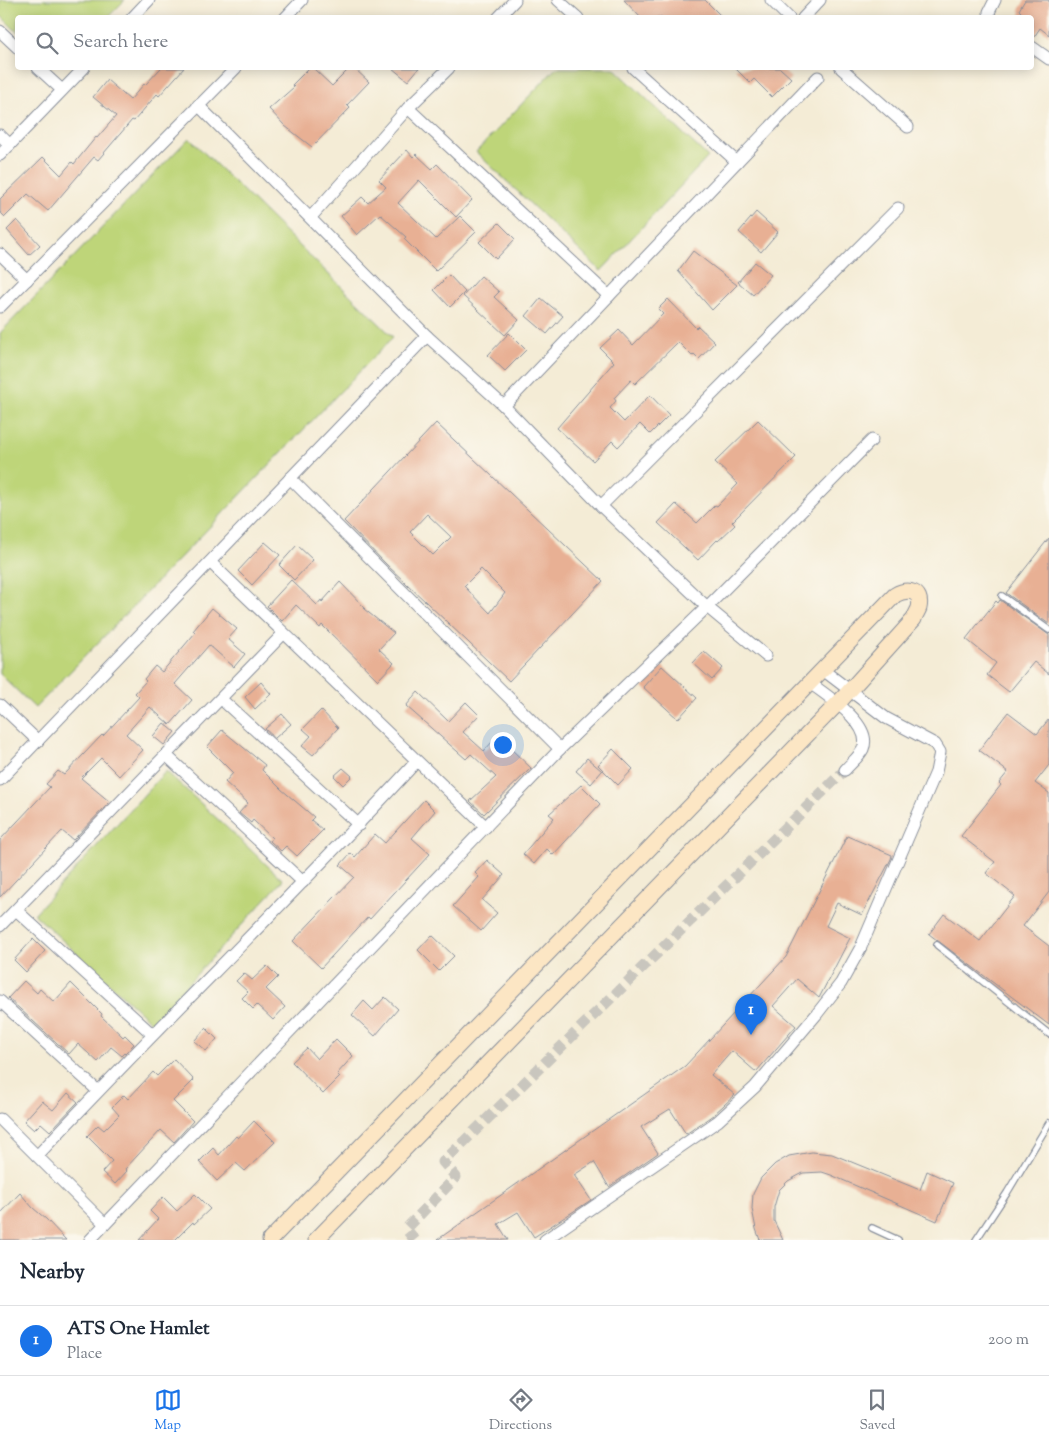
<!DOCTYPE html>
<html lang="en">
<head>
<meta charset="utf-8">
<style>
	body { margin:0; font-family:"Sorts Mill Goudy",serif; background:#f2f2f3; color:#1f2937 }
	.you { position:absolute; left:502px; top:744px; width:18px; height:18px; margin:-12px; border:4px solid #fff; border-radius:50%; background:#1a73e8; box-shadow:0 0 0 8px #1a73e833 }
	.badge { display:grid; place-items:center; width:32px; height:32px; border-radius:50%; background:#1a73e8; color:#fff; font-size:16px; font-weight:700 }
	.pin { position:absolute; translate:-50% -41px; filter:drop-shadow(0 1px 2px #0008) }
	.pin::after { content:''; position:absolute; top:26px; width:18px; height:15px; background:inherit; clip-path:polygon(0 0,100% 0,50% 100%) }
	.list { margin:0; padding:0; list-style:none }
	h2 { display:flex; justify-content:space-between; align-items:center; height:65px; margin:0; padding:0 20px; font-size:21px }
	h2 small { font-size:16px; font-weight:400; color:#747a83 }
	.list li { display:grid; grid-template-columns:32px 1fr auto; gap:15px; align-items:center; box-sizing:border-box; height:70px; padding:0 20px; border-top:1px solid #e0e1e3 }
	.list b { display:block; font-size:19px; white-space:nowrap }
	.list p { margin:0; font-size:16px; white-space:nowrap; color:#747a83 }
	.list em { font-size:16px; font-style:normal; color:#747a83 }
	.icon { flex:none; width:28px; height:28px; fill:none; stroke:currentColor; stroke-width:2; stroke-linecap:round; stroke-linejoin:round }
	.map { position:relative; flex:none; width:1049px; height:1240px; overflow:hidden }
	.search { position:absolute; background:#fff; box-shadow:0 2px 12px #0003; left:15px; right:15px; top:15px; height:55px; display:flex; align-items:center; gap:12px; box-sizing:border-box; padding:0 18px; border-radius:5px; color:#747a83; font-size:19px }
	.sheet { height:135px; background:#fff }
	nav { display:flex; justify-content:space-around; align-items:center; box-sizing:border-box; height:70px; border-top:1px solid #e0e1e3; background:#fff; font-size:14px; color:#747a83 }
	nav a { display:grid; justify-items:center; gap:2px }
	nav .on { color:#1a73e8 }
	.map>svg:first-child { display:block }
	.green { fill:#bed579; stroke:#6c826c }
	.building { fill:#e8b094; fill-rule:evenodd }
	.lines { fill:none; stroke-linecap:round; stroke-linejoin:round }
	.street-tunnel { stroke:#c9c6be; stroke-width:11; stroke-dasharray:11 5.5; stroke-linecap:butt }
	.lane-casing { stroke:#888e9a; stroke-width:8 }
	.street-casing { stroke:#888e9a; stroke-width:13 }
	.secondary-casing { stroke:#888e9a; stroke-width:17 }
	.lane { stroke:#fff; stroke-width:5.5 }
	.street { stroke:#fff; stroke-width:11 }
	.secondary { stroke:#fce6c4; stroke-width:15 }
</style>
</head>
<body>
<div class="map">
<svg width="1049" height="1240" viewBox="0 0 1049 1240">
	<rect width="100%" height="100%" fill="#fbf7ec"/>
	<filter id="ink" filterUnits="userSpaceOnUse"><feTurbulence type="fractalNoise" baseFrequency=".02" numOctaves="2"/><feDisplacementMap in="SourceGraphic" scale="10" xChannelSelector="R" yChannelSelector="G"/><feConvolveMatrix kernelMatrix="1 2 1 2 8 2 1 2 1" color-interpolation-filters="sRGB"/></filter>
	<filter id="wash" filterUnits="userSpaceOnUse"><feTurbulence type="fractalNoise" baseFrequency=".0096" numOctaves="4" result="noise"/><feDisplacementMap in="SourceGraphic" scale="20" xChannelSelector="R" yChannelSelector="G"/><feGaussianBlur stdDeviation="1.12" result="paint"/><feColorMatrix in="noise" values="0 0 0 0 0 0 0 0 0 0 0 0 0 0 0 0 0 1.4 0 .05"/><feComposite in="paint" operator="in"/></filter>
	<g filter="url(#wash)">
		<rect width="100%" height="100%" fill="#f4ecd6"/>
		<!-- green -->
		<g class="green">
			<polygon points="0,0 125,0 108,17 18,18 17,32 0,15"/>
			<polygon points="556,68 614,68 708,157 601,271 476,152"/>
			<polygon points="189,138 393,337 35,708 0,674 0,333"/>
			<polygon points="166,771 283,880 152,1023 34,914"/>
		</g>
		<g id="blocks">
			<!-- building -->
			<g class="building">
				<polygon points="624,0 705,0 723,18 641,18"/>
				<polygon points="1025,0 1049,0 1049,35 1040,28 1032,40 1032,18 1019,18 1021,12 1019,10"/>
				<polygon points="161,68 184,68 159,96 157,94 134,121 132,120 98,160 94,157 48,211 28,194 5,217 0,212 0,199 43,157 61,175 72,162 74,164 96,137 97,138 116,116 93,97 107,80 130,100 144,84 145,85"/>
				<polygon points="309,68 313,68 332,86 350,68 354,68 369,82 347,105 350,108 312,147 285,126 269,109 294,87 292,85"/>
				<polygon points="392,68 419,68 408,81"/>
				<polygon points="735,68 780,68 791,78 772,97 754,79 750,83"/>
				<polygon points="407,150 413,157 416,154 432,169 437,164 472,200 456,217 419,180 398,203 436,239 460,216 476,232 436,271 404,239 406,237 380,214 357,235 341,216 362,197 368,203 386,187 379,180"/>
				<polygon points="756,212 778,232 761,252 739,232"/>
				<polygon points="17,220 40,245 29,255 7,230"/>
				<polygon points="499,223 515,239 496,259 479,242"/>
				<polygon points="693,251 737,285 712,310 678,271"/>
				<polygon points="755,262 771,275 753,295 738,282"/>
				<polygon points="449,275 465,292 450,307 434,290"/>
				<polygon points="481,276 499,292 494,297 519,320 505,335 463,296"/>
				<polygon points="541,298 563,316 547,334 526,316"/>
				<polygon points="668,299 696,328 698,326 715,342 699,359 694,354 692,356 678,342 635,384 631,380 614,398 616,401 610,408 624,422 650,395 669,415 650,434 640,424 618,447 612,441 593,461 557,428 614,362 600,348 619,330 633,345 663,314 658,309"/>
				<polygon points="509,333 526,350 505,371 488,355"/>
				<polygon points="758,420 796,457 732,522 735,525 718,541 717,540 698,560 658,523 676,504 697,523 715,505 717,506 738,484 715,462"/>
				<path d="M436,423L603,581L509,681L387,565L344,521ZM427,514L451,537L433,555L410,532ZM481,569L505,593L490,613L464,586Z"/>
				<polygon points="1049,538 1049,624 1006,593"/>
				<polygon points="265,542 280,555 252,585 238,571"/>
				<polygon points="297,545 313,560 294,580 279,565"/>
				<polygon points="291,580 317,605 321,600 322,602 340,582 365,608 364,609 394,633 379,649 394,663 378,680 322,625 320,628 296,605 282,621 267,606"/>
				<polygon points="1000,600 1049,635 1049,674 1034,662 1009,692 987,675 996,663 966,639 996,601 998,603"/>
				<polygon points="212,608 237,629 228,639 245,654 234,667 209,645 175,684 192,700 170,725 150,707 126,734 143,750 119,776 101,758 81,778 110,802 73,840 62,831 0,897 0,840 50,787 46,784 58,771 64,775 102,735 103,736 139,697 135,693 146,681 144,679 155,666 162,672 195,633 193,631"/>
				<polygon points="704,651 723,668 712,680 693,663"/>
				<polygon points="662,666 697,698 678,719 643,687"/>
				<polygon points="261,682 271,694 255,709 245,697"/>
				<polygon points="418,692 448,721 466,702 479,715 463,732 484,751 502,731 514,743 510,748 531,768 484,814 470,801 496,777 471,754 466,759 406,706"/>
				<polygon points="321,710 338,728 313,755 302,746 311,736 303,729"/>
				<polygon points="1008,712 1037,734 1049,719 1049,765 1035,783 1049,793 1049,892 1023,926 1049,946 1049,1025 929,934 944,914 980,941 1015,896 986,873 995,862 961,836 1001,785 999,783 1008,772 979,750"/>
				<polygon points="282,714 291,724 275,738 265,729"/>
				<polygon points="164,723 175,732 164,745 153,736"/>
				<polygon points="222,730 265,765 262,770 281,789 314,817 311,820 323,830 297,856 286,846 281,851 270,841 272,838 253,820 251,823 239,813 248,803 225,782 233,773 207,747"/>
				<polygon points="613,749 633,769 618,785 598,765"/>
				<polygon points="587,758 602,771 591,784 576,771"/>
				<polygon points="343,768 352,776 343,785 334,776"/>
				<polygon points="581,785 600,804 553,855 547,849 534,864 523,854 554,818 549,814"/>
				<polygon points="424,800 435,811 412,838 430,854 370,919 368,917 321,968 293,941 354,877 340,865 351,853 355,857 375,834 385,843"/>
				<polygon points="847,836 892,855 891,859 862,915 837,903 826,926 850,938 819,998 797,979 773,1006 796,1026 756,1072 732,1051 711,1075 735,1095 713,1115 686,1134 670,1109 641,1127 658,1153 609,1187 594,1162 574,1175 591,1200 534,1237 518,1212 498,1224 508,1240 437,1240 685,1066 786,957"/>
				<polygon points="487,860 504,875 482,900 497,913 481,931 453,906 479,877 475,873"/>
				<polygon points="432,935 454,956 439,971 418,950"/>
				<polygon points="33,939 45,951 26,972 14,960"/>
				<polygon points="267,966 278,977 266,989 285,1007 273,1020 257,1005 253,1009 242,998 248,992 236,981 244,973 252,980"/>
				<polygon points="24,981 37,993 40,989 54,1002 71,983 102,1014 101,1016 123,1037 125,1035 134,1044 122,1056 111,1047 98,1062 78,1044 69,1054 8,998"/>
				<polygon points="385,997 398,1009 375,1036 352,1015 364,1001 373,1010"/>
				<polygon points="206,1028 217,1039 206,1051 194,1041"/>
				<polygon points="336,1039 353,1056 337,1074 340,1077 323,1094 292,1062 307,1048 317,1059"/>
				<polygon points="174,1059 194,1080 173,1101 193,1121 174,1142 161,1130 125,1169 127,1171 115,1184 102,1172 112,1161 87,1136 98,1125 104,1130 119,1115 112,1107 124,1095 128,1099 153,1072 157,1076"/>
				<polygon points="68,1093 78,1102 50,1131 41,1123 34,1130 24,1121 42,1101 53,1110"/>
				<polygon points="254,1121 275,1142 245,1171 236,1163 217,1181 199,1162 213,1148 219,1155 236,1136 238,1138"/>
				<polygon points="812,1152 832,1154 920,1190 927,1171 953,1183 937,1221 831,1175 822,1172 803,1173 788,1181 779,1190 774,1207 774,1221 783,1240 760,1240 756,1229 752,1209 753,1194 761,1178 775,1164 789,1156"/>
				<polygon points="20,1193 33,1208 46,1219 66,1240 0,1240 0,1214"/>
				<polygon points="195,1194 210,1209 194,1224 193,1222 175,1240 139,1240 158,1219 150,1211 163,1197 177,1211"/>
			</g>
		</g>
	</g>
	<g filter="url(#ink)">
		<use href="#blocks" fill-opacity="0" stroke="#888e9a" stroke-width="1"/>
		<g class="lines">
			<!-- street-tunnel -->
			<polyline class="street-tunnel" points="415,1240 406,1229 456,1177 443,1162 845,770"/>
			<!-- lane casing -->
			<g class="lane-casing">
				<g id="lane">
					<polyline points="1002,596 1049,630"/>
					<polyline points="937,945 1049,1034"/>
					<polyline points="872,1228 898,1240"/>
					<polyline points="976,1240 1007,1193 1049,1123"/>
				</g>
			</g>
			<!-- street casing -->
			<g class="street-casing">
				<g id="street">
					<polyline points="558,0 578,18"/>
					<polyline points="771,0 789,18"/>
					<polyline points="132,18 149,0"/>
					<polyline points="285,18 302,0"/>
					<polyline points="498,18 515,0"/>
					<polyline points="803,18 820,0"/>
					<polyline points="990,18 989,12 995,0"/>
					<polyline points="0,31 18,48"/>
					<polyline points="1032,47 1049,59"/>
					<polyline points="38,68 62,90"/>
					<polyline points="633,68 737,162"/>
					<polyline points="841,68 908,127"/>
					<polyline points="198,105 427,336 504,406 601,506 707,607 766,656"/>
					<polyline points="408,108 609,296"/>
					<polyline points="0,135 10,145"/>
					<polyline points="0,155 84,68"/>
					<polyline points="311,217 408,108 449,68"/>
					<polyline points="0,254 27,280"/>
					<polyline points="0,307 236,68"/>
					<polyline points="504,406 818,77"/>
					<polyline points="290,478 560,749"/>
					<polyline points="601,506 898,208"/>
					<polyline points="210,562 486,827"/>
					<path d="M810,683C826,695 874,725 863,749C859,757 851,763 845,770"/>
					<polyline points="221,699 359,825"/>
					<polyline points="0,705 38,741"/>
					<polyline points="166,755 303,882"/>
					<polyline points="0,780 427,336"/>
					<polyline points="16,910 152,1034"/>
					<polyline points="0,926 283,634"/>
					<polyline points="0,1001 98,1091"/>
					<polyline points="0,1119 105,1224"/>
					<path d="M37,1156C161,1023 293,897 416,762"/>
					<polyline points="90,1240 560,749 707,607 872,440"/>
					<polyline points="545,1240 718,1121 755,1087 816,1015 841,983 861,947 936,772 940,752 935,744 886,718 823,670"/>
				</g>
			</g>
			<!-- secondary casing -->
			<g class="secondary-casing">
				<path id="secondary" d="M270,1240L895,595C907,588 923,590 919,608C918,611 915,615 914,619L842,699L316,1240"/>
			</g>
			<!-- lane -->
			<use href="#lane" class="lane"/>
			<!-- street -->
			<use href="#street" class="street"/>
			<!-- secondary -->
			<use href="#secondary" class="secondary"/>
		</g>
	</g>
</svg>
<div class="you"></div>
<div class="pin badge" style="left:751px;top:1035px">1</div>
<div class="search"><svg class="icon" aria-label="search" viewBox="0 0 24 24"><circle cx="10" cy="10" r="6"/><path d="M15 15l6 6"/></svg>Search here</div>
</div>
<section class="sheet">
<h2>Nearby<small></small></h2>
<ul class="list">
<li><span class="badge">1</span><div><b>ATS One Hamlet</b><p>Place</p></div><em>200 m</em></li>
</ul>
</section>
<nav>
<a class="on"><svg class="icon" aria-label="map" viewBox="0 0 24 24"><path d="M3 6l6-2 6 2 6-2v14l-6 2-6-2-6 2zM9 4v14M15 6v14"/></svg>Map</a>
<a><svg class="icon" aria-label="directions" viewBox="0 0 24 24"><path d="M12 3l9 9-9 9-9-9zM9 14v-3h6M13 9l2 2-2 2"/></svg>Directions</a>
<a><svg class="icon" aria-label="saved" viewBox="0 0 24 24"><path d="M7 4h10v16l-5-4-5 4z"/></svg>Saved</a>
</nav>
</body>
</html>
